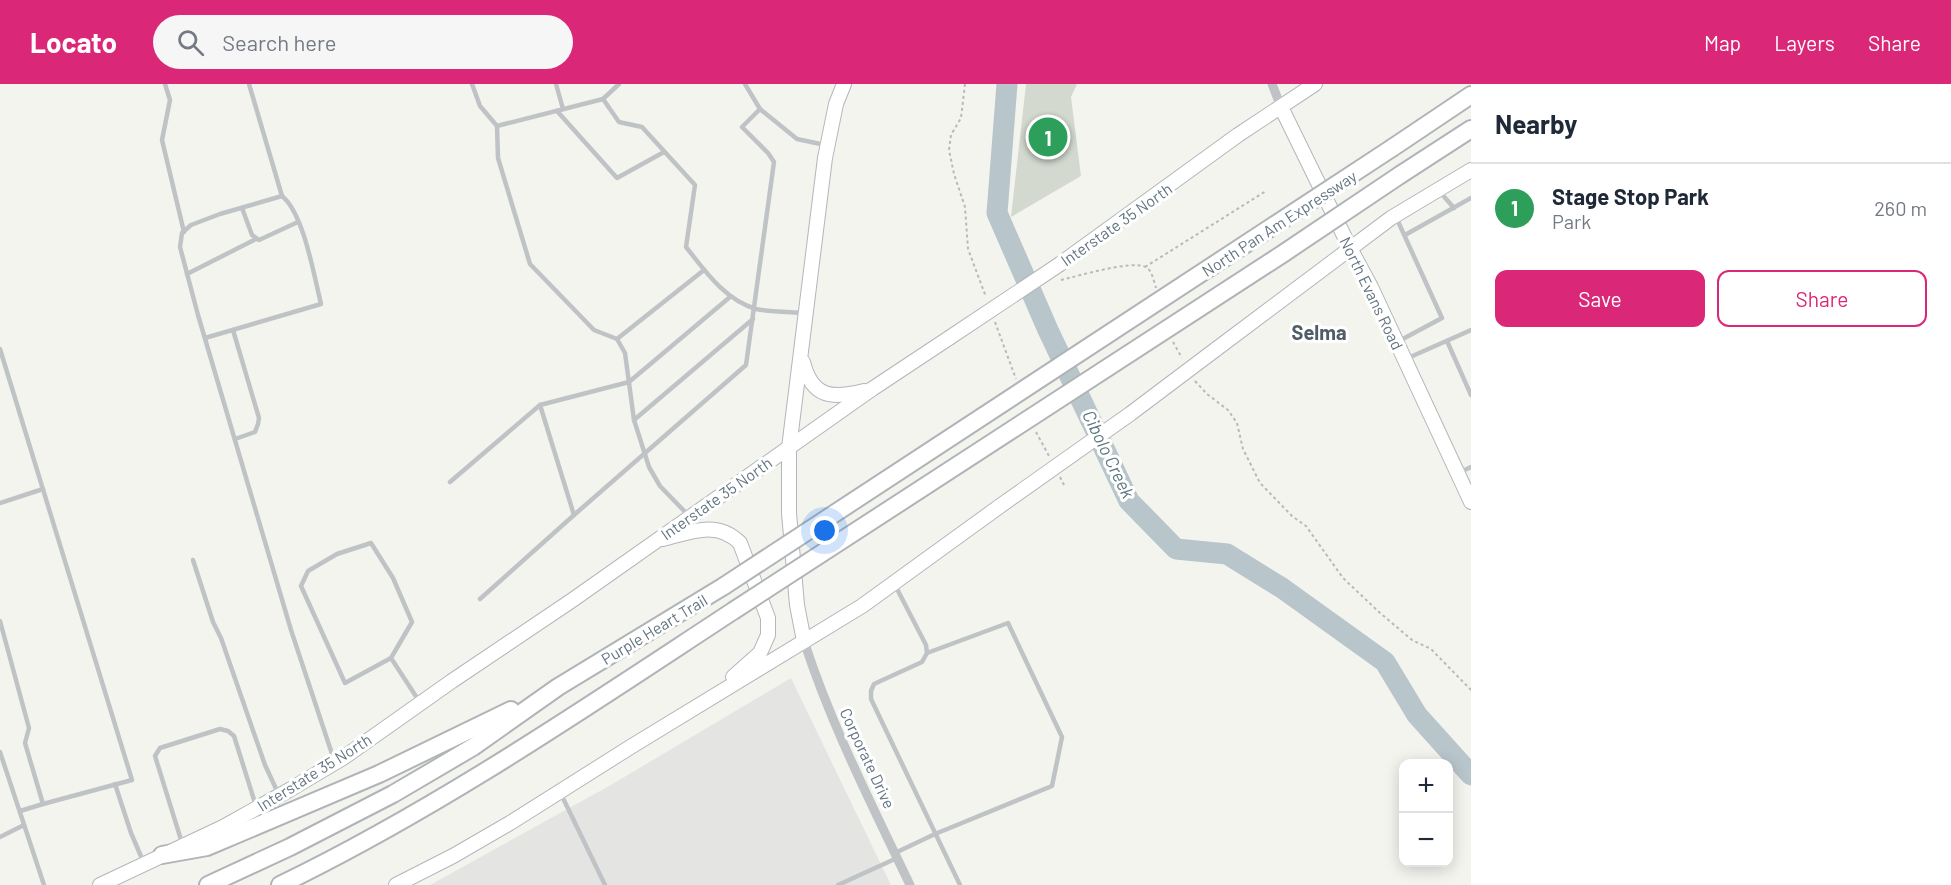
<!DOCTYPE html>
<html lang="en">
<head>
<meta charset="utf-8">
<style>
	body { margin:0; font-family:Barlow,sans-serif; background:#f6f6f7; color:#1f2937 }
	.controls { position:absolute; right:18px; bottom:18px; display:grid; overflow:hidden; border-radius:12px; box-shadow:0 3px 15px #0003 }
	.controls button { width:54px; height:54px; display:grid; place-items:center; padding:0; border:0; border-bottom:2px solid #e0e1e3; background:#fff; color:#1f2937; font:30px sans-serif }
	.you { position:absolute; left:825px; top:447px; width:21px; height:21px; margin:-15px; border:4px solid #fff; border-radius:50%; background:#1a73e8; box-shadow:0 0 0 9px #1a73e833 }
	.badge { display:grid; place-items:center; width:39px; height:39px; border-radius:50%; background:#db2777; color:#fff; font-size:20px; font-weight:700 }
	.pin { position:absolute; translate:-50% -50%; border:3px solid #fff; box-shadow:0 2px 6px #0006 }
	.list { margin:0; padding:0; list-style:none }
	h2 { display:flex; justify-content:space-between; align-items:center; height:78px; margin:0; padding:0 24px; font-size:26px }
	h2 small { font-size:20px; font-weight:400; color:#747a83 }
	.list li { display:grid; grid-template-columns:39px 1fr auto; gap:18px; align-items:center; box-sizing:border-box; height:90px; padding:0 24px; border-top:2px solid #e0e1e3 }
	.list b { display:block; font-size:22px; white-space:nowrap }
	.list p { margin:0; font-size:20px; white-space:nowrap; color:#747a83 }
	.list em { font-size:20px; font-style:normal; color:#747a83 }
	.actions { display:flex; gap:12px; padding:18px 24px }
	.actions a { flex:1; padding:14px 0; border:2px solid #db2777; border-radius:12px; text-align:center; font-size:21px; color:#db2777 }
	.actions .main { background:#db2777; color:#fff }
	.icon { flex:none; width:33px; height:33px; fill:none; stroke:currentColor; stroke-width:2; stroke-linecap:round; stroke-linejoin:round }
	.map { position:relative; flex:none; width:1471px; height:801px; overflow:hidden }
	header { display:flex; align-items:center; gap:36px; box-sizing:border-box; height:84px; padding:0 30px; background:#db2777; color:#fff }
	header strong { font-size:28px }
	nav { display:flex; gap:33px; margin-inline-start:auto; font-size:21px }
	.search { width:420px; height:54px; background:#f6f6f7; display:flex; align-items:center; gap:15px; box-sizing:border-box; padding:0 21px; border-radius:33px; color:#747a83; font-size:22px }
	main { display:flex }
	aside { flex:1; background:#fff }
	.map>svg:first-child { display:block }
	.built { fill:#e4e5e3 }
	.green { fill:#d3d9cf }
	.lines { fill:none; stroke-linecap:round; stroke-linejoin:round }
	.river { stroke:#b8c5ca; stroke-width:21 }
	.secondary-casing { stroke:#b1b7bb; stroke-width:16 }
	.highway-casing { stroke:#b0b4b7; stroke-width:20 }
	.path { stroke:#b6babc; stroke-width:2; stroke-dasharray:3 3; stroke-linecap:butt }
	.lane { stroke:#bfc3c6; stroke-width:4.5 }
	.street { stroke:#bfc3c6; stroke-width:9 }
	.secondary { stroke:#fff; stroke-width:14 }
	.highway { stroke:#fff; stroke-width:16 }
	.secondary-bridge-casing { stroke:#b1b7bb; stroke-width:16; stroke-linecap:butt }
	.highway-bridge-casing { stroke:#b0b4b7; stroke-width:20; stroke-linecap:butt }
	.secondary-bridge { stroke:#fff; stroke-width:14 }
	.highway-bridge { stroke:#fff; stroke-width:16 }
	.labels { text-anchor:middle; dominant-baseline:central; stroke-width:6; stroke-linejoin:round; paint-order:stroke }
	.street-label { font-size:16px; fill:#627581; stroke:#fff }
	.water-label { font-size:18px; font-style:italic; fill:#5e777f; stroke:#fff }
	.quarter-label { font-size:20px; font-weight:bold; fill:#505d66; stroke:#fff }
</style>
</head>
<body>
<header>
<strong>Locato</strong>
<div class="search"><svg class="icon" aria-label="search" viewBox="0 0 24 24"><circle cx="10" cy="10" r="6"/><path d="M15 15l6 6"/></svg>Search here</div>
<nav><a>Map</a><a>Layers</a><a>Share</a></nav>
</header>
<main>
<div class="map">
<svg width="1471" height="801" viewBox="0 0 1471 801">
	<rect width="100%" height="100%" fill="#f4f4ef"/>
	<!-- built -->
	<polygon class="built" points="791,594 891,801 430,801 609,702"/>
	<!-- green -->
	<polygon class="green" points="1026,0 1077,0 1071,13 1081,92 1011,133"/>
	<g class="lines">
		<!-- river -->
		<polyline class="river" points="1007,0 997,129 1048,246 1129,417 1176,465 1227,470 1282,504 1385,578 1417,631 1471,691"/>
		<!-- secondary casing -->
		<g class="secondary-casing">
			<g id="secondary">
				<polyline points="1281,23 1350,164 1371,203 1471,418"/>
				<polyline points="1060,180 1238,51 1315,0"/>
				<polyline points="1215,266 1391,134 1471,86"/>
				<path d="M803,278C812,314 832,315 864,307"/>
				<path d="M663,455C691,448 717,436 740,459L768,534V551L760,569L733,593"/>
				<polyline points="804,557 797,521 789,429 789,364 825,74 836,20 844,0"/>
				<polyline points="100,801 223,743 291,705 343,674 452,597 571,517 872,305 949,254"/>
				<polyline points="396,801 453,772 510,739 632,662 862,522 1000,422"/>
			</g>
		</g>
		<!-- highway casing -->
		<g class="highway-casing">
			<g id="highway">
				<polyline points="1392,64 1471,11"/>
				<polyline points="1400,91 1471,45"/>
				<polyline points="162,771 207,763 379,690 511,626"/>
				<polyline points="208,801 290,763 393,710 473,663 558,603 724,502"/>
				<path d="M280,801C439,724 585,624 733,527"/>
			</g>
		</g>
		<!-- path -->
		<g class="path">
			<polyline points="965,0 961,34 951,51 949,66 954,90 965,123 968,165 986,213"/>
			<polyline points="1145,183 1266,107"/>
			<path d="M1061,196C1078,192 1131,176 1146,183C1152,186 1154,198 1156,204"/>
			<polyline points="995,238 1016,295"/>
			<polyline points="1173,258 1182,274"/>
			<polyline points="1195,297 1207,310 1228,326 1237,339 1243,365 1260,399 1292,432 1306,442 1343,494 1379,528 1412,556 1431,565 1471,606"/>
			<polyline points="1036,348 1049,372"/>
			<polyline points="1060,393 1065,403"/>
		</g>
		<!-- lane -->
		<g class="lane">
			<polyline points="165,0 170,16 162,56 184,148"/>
			<polyline points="249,0 282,112"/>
			<polyline points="472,0 480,22 497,42"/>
			<polyline points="556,0 563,25"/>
			<polyline points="619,0 603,15 497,42 498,74 530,180 594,246 617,255 625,269 634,336 649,383 660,402 689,432"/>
			<polyline points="745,0 760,25"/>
			<path d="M603,15L619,38L642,43L695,101L686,163C705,187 725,216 756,225C770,228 788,228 803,229"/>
			<polyline points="557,27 617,94 664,68"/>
			<polyline points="1440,108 1454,124"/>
			<polyline points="242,124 252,151 259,156 298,138"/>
			<polyline points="1396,133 1442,234 1399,257"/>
			<polyline points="1405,151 1471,114"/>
			<polyline points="187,190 256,155"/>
			<polyline points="730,213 629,298 540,321 574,431 746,281 774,78 768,69 742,43 760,25 797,55 825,61"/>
			<polyline points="233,246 259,334 258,340 255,348 235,355"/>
			<path d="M205,254L321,220C314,192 304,130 282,112L220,130L191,141L182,149L180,163L198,231L291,546L334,676"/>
			<polyline points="617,255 704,186"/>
			<polyline points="1447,257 1471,311"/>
			<polyline points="0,265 132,696 43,720 25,659 29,644 0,537"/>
			<polyline points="1408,274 1471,246"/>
			<polyline points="634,336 753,235"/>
			<polyline points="1460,388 1471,383"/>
			<polyline points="450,398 540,321"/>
			<polyline points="0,419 43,405"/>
			<polyline points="193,476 213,538 221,554 265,681 278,709"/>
			<polyline points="895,501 926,561 927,569 922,578 874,600 871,607 871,615 960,801"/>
			<polyline points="480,515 574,431"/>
			<polyline points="391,574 412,538 393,494 371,459 337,470 308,487 301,502 345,599 391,574 419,617"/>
			<polyline points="0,668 44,801"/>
			<polyline points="115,700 131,749 143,777"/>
			<polyline points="561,710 605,801"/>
			<polyline points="20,727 43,720"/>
			<polyline points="0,753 24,741"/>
			<polyline points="182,759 155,672 160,664 220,645 228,647 234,652 256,722"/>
			<polyline points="895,769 935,750 1052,702 1062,653 1008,539 927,569"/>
			<polyline points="838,801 897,774"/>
		</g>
		<!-- street -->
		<g class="street">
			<polyline points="1272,0 1281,23"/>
			<path d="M804,557C831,641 872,721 910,801"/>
		</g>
		<!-- secondary -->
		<use href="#secondary" class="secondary"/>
		<!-- highway -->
		<use href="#highway" class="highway"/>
		<!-- secondary-bridge casing -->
		<g class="secondary-bridge-casing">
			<g id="secondary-bridge">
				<polyline points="949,254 1060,180"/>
				<polyline points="1000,422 1130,330 1215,266"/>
			</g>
		</g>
		<!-- highway-bridge casing -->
		<g class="highway-bridge-casing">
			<g id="highway-bridge">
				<polyline points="724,502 1392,64"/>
				<polyline points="733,527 1284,169 1400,91"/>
			</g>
		</g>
		<!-- secondary-bridge -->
		<use href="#secondary-bridge" class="secondary-bridge"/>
		<!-- highway-bridge -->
		<use href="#highway-bridge" class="highway-bridge"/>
	</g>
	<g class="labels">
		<!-- street labels -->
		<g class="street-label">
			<text transform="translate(1279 139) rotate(-33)">North Pan Am Expressway</text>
			<text transform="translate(1116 140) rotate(-35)">Interstate 35 North</text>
			<text transform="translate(1372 209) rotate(64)">North Evans Road</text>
			<text transform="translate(716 414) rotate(-35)">Interstate 35 North</text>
			<text transform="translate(654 545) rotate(-31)">Purple Heart Trail</text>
			<text transform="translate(868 674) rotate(65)">Corporate Drive</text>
			<text transform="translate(314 688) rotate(-32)">Interstate 35 North</text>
		</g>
		<!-- water labels -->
		<g class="water-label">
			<text transform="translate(1109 370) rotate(64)">Cibolo Creek</text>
		</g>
		<!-- quarter labels -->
		<g class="quarter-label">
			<text x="1319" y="248">Selma</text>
		</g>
	</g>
</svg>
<div class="controls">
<button>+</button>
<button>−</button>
</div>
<div class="you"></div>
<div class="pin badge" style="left:1048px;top:53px;background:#2e9e5b">1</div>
</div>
<aside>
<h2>Nearby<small></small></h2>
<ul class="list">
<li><span class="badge" style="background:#2e9e5b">1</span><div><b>Stage Stop Park</b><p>Park</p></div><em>260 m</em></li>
</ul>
<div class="actions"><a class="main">Save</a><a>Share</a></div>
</aside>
</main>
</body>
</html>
